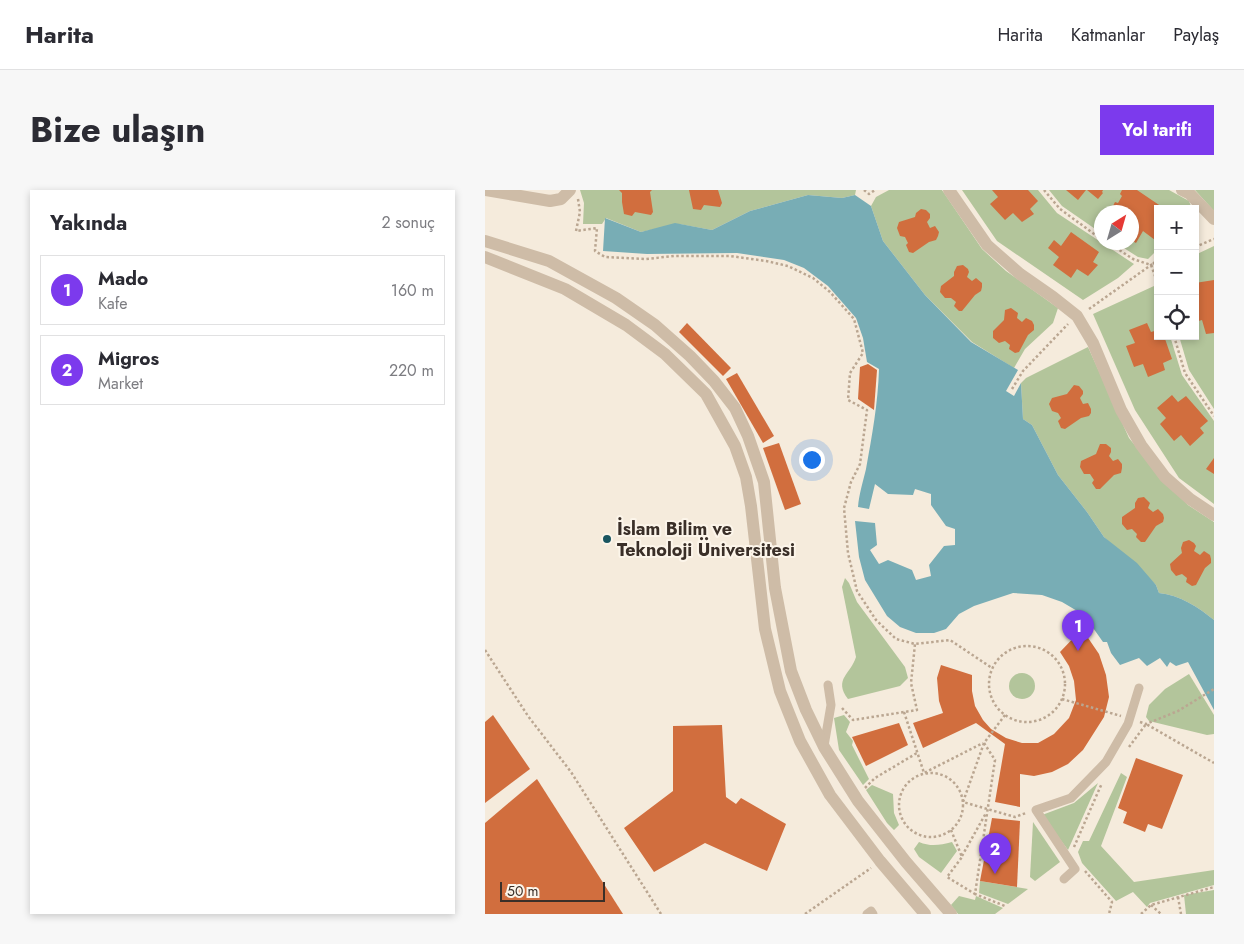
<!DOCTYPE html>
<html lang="tr">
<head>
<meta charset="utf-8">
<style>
	body { margin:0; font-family:Jost,sans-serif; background:#f7f7f7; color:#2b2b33 }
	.controls { position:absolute; right:15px; top:15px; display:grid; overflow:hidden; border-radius:0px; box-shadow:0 2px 8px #0003 }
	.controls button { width:45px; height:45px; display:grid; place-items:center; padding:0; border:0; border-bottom:1px solid #e1e1e2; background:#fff; color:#2b2b33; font:25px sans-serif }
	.compass { position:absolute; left:609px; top:15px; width:45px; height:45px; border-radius:50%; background:#fff; box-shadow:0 2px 8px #0003; rotate:37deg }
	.scale { position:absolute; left:15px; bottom:12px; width:105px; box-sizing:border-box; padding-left:5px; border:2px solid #3a2f28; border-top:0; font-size:14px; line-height:18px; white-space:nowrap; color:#3a2f28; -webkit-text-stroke:4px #fcf5ea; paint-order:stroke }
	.you { position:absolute; left:326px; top:269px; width:18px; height:18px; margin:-12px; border:4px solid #fff; border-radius:50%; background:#1a73e8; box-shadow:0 0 0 8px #1a73e833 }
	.badge { display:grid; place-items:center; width:32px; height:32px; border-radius:50%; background:#7c3aed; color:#fff; font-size:16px; font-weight:700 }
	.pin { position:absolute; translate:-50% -41px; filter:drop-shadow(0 1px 2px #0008) }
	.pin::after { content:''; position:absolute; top:26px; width:18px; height:15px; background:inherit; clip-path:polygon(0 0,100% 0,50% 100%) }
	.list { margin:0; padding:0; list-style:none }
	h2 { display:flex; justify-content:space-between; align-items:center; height:65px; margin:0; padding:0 20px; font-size:21px }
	h2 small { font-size:16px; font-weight:400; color:#7c7c81 }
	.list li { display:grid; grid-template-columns:32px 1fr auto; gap:15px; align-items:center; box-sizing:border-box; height:70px; margin:0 10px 10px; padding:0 10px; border:1px solid #e1e1e2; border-radius:0px }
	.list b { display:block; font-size:19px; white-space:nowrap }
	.list p { margin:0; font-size:16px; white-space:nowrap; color:#7c7c81 }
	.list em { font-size:16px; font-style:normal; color:#7c7c81 }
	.icon { flex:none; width:28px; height:28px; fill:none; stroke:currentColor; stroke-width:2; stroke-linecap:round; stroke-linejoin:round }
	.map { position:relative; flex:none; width:729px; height:724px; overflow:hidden; border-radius:0px }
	header { display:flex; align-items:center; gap:30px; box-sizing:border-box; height:70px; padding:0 25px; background:#fff; border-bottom:1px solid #e1e1e2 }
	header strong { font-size:24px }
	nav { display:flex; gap:28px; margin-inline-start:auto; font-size:18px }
	.intro { display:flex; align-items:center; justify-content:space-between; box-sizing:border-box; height:120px; padding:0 30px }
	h1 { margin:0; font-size:35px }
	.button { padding:12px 22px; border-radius:0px; background:#7c3aed; color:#fff; font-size:18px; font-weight:700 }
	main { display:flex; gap:30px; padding:0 30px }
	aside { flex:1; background:#fff; border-radius:0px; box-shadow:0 2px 8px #0003 }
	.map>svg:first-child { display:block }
	.green { fill:#b3c59b }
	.water { fill:#78adb5 }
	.building { fill:#d16e3e }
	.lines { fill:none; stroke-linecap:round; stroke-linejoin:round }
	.path { stroke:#baa691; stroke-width:2.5; stroke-dasharray:2.5 2.5; stroke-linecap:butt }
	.lane { stroke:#cebca7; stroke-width:9 }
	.street { stroke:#cebca7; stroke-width:12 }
	.poi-dot { fill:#195560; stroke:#fcf5ea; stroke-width:2 }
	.labels { text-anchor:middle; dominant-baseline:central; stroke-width:4; stroke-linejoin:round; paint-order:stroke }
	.poi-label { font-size:18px; font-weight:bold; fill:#3a2f28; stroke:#fcf5ea; text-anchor:start }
</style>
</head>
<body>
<header>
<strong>Harita</strong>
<nav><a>Harita</a><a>Katmanlar</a><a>Paylaş</a></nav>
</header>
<div class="intro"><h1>Bize ulaşın</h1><a class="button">Yol tarifi</a></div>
<main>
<aside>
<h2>Yakında<small>2 sonuç</small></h2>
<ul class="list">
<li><span class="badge">1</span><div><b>Mado</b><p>Kafe</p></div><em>160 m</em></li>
<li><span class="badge">2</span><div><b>Migros</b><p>Market</p></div><em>220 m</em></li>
</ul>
</aside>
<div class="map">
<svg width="729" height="724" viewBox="0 0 729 724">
	<rect width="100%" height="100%" fill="#f5ebdc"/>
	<!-- green -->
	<g class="green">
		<polygon points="95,0 371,0 370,5 357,8 323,5 265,21 227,40 194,34 156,42 121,28 117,34 98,34 99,13"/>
		<polygon points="404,0 457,0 497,59 521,81 573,118 568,133 540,159 529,178 487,152 440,105 398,51 386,16 391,7"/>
		<polygon points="477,0 553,0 572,23 649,74 633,88 598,110 512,51"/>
		<polygon points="564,0 684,0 704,11 707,19 673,19 673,59 663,69 653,67 631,53 646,52 646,22 616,22 616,43 577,16"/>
		<polygon points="710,0 729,0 729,21"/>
		<polygon points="729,56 729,219 704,180 694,146 710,146 710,65"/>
		<polygon points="669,96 673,108 673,146 685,146 697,185 729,231 729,314 694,288 650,220 608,124"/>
		<path d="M603,157L644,248L661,269L703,315L729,332V430C713,417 695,405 674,403L671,395L619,347L602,322L573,285L547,235L538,229L536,193L541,188Z"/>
		<path d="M360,388L364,393L372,412L420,477L423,488L415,496L363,509C348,489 366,484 371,467L357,397Z"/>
		<circle cx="537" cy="496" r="13"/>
		<polygon points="704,484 729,525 729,544 722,545 664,531 661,527 664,515 680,499"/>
		<polygon points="359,525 365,532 361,542 368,551 367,555 384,589 378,595 354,560 349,528"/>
		<polygon points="636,583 642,587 616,656 649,692 729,680 729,695 665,713 662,717 648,702 631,711 597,673 593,662 598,651 604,651"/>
		<polygon points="613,593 583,660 557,625 589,613"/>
		<polygon points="387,595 408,604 409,623 414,635 409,640 402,633 381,600"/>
		<polygon points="548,632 575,672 550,691 545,687"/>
		<path d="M434,652C446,657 455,655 467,652L472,661L456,683L434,667L429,659Z"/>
		<polygon points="495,691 543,699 523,714 494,703"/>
		<polygon points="729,700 729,724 701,724 699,705"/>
		<polygon points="474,706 490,710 491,706 518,718 510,724 473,724 466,715"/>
	</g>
	<!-- water -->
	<path class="water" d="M323,5L357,8L370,5L386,16L398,51L440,105L486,152L533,180L521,201L529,206L536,193L538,229L547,235L573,285L602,322L619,347L652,373L671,395L674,403C695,405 713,417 729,430V520L703,472L691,476L685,472L682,477L675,468L662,476L654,468L635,475L626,463L622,452H618L599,425L577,412L557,405L528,403L489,416L474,424L461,439L449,443H431L415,437L402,426L380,390L374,367L370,331L390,333L392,355L385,360L394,374L403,370L427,380L431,390L446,386L444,375L459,356L470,355V339L461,336L446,315V304L430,299L428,305L403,304L390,294L384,319L373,317C374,304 378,292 381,279C387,246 393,213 394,179L382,172L378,148L371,128L343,96L319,78L299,70L252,63L162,64L118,61L120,28L156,42L190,33L227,40L265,21Z"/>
	<!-- building -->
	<g class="building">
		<polygon points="134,0 167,0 165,2 168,22 166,25 150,22 147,26 139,24 137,12 137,3"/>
		<polygon points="204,0 233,0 237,13 235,17 219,15 216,20 208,19"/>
		<polygon points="507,0 543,0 553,11 545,19 549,24 537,32 528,23 520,30 505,14 513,7"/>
		<polygon points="581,0 601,0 593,10"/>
		<polygon points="602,0 618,0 617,2 618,3 613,9"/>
		<polygon points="637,0 652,0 680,19 673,19 673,47 670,50 658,41 651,53 646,50 646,22 629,22 626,20 630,12 633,13 637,6 635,4"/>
		<polygon points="436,19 441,20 445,24 445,28 442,32 445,38 450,36 454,42 453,46 451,50 444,52 428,63 424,62 421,55 423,53 420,47 415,46 412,38 414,32 430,27 431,23"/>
		<polygon points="586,42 614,62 608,72 613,75 603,86 592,79 586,88 568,75 574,67 563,58 569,50 576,56"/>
		<polygon points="478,75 483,79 484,82 482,87 487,91 491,88 497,93 497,97 496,101 490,105 477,121 474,121 469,116 471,112 466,108 460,108 455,102 456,96 469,86 469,82 472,76"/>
		<polygon points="729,90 729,143 721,144 717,130 710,132 710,112 714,111 710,93"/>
		<polygon points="526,118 533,123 532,128 537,132 541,128 547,131 549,135 549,140 543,145 534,162 530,163 524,159 525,155 520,151 514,153 508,148 508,141 519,130 520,120"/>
		<polygon points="202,133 246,178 238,186 194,142"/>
		<polygon points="662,133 666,142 673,140 673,146 679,146 687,169 678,173 680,180 663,187 658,174 649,177 641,156 650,153 644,140"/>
		<polygon points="383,174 392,180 389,220 373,209 375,177"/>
		<polygon points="252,183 289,246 278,253 241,189"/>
		<polygon points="589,195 594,196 598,201 598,204 595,208 598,214 603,213 606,219 606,223 604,226 596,228 580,239 576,238 573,231 576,228 573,223 567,221 564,214 567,208 582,204"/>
		<polygon points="687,205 693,212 701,206 723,231 715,238 719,243 705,256 696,245 689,251 675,234 681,228 672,218"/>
		<polygon points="294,253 316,314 300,320 278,258"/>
		<polygon points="615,254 621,254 626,258 626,262 624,266 628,271 633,269 637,274 637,278 636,283 629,285 615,299 611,299 607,293 609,290 605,284 599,284 595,277 596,271 611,264"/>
		<polygon points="729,268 729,284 721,279"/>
		<polygon points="659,307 665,313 663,318 668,322 673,319 678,324 679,328 678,332 671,336 660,352 656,352 651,347 652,344 647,339 642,340 637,334 637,327 650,318 650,313 653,308"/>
		<polygon points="704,350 709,353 711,356 709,361 715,365 719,361 725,365 726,369 726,373 720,378 711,395 707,396 701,392 702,388 697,384 691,386 686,380 685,374 697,363 696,358 698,352"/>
		<polygon points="597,439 614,464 621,485 624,507 619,527 598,560 583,574 567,582 549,586 535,584 535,617 510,612 520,554 491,533 438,558 428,533 458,523 454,511 452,488 456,475 487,485 487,501 490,516 498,530 506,539 521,548 537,553 553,553 569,544 584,528 591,510 589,491 584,476 575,462"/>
		<polygon points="8,525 45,579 0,613 0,532"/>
		<polygon points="414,533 423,555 381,576 367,547"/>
		<polygon points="237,535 241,607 251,614 256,608 301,634 282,681 220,653 169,682 139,638 188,601 188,536"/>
		<polygon points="651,568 698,585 677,639 663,634 660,642 638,633 642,622 633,618"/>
		<polygon points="52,589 138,724 0,724 0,633"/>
		<polygon points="507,628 535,631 532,697 495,691"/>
	</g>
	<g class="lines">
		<!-- path -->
		<g class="path">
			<polyline points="379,0 384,4 390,0"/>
			<polyline points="559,0 575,19 616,49"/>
			<polyline points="93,9 95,22 91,41 112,38 110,61 120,67 161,69 189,66 245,66 281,71 303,76 328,88 345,102 369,129 378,163 365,183 363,210 382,220 375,274 366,292 359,318 363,363 372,401 391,430 411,449 430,454 465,450 507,478"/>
			<polyline points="622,52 648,69 666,75"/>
			<polyline points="710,57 729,49"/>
			<polyline points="668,74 673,69"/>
			<polyline points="666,75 673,94"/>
			<polyline points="604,119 666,75 673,72"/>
			<polyline points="689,146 700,183 729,226"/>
			<polyline points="527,199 538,181 583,134"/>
			<circle cx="542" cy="494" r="38"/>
			<polyline points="0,460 43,526 86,582 176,724"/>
			<polyline points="577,509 636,526"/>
			<polyline points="357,518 368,530 432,520 426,493 430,454"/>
			<polyline points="419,522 439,583 498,553"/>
			<polyline points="520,525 499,553 478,612 530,627 541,623"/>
			<polyline points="655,532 661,534 693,521 729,499"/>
			<polyline points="499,553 510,570 490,704 520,716"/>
			<polyline points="644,557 661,534 729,573"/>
			<circle cx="446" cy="615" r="32"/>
			<polyline points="380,598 390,588 432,563"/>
			<polyline points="466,640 477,667 462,687 490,704"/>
			<polyline points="589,657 617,593"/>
			<polyline points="477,666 501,623"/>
			<polyline points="600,681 627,712 624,724"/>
			<polyline points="693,707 696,724"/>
			<polyline points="666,715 676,724"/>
			<polyline points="320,724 386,678"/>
			<polyline points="656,724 666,715 729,697"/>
		</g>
		<!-- lane -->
		<g class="lane">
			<polyline points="339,556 346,515 343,495"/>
			<polyline points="579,689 590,679 551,620 586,608 621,572 643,534 654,498"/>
			<polyline points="382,724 386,721 388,724"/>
		</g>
		<!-- street -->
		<g class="street">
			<polyline points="0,0 65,11 76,9 85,0"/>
			<polyline points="464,0 502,55 535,84 568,107 592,126 608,153 636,220 656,255 680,287 705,309 729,325"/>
			<polyline points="697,0 705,4 729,29"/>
			<polyline points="0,51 64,71 131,108 170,135 205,166 229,191 250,218 263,246 279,292 290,398 306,481 321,520 339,557 373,611 421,672 466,724"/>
			<polyline points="0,67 80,99 141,135 180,164 221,204 250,256 261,287 266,316 280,439 295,501 315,551 345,605 395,671 440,724"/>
		</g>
	</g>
	<!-- markers -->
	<circle class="poi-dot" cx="122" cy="349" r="5"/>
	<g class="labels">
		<!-- poi labels -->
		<g class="poi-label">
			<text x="132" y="339">İslam Bilim ve<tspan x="132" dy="21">Teknoloji Üniversitesi</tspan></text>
		</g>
	</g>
</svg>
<div class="controls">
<button>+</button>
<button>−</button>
<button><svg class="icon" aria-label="locate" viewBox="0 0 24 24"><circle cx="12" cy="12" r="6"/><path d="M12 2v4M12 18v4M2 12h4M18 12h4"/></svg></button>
</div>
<svg class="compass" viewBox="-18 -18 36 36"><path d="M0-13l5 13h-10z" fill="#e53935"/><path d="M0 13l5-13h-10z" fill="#7c7c81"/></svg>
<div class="scale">50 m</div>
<div class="you"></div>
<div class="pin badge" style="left:593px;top:461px">1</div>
<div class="pin badge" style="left:510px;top:684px">2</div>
</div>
</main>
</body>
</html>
